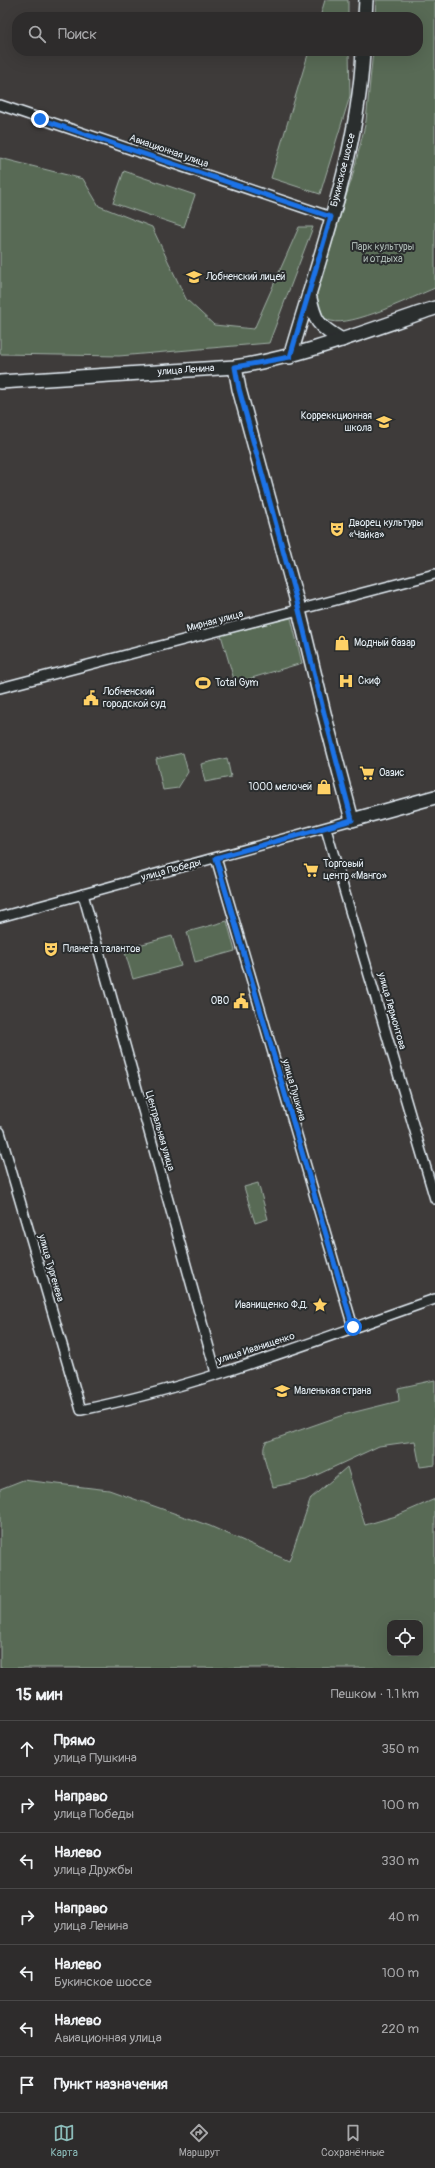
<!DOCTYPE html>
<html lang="ru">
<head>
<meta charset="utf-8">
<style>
	body { margin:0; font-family:Pangolin,sans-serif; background:#3a3838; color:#f1f3f6 }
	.controls { position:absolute; right:12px; bottom:12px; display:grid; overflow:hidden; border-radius:8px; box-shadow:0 4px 16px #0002 }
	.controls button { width:36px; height:36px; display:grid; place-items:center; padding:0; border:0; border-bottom:1px solid #494848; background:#2e2c2c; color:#f1f3f6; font:20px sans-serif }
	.stop { position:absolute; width:12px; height:12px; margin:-9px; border:3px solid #1a73e8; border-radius:50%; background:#fff }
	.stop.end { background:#1a73e8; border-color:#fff; box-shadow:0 1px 4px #0008 }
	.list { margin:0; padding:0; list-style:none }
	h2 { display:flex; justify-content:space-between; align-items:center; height:52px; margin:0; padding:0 16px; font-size:17px }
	h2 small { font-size:13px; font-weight:400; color:#a7a7a9 }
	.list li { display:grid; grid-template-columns:26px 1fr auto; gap:12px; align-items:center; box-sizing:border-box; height:56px; padding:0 16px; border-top:1px solid #494848 }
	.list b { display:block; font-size:15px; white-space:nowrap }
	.list p { margin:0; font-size:13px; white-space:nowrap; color:#a7a7a9 }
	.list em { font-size:13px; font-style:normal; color:#a7a7a9 }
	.icon { flex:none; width:22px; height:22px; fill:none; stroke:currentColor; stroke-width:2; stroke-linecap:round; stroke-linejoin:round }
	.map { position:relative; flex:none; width:435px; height:1668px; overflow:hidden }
	.search { position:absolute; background:#2e2c2c; box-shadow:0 4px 16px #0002; left:12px; right:12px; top:12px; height:44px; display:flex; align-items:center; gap:10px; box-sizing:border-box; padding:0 14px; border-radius:16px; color:#a7a7a9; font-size:15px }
	.sheet { height:444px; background:#2e2c2c }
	nav { display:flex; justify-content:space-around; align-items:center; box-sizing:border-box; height:56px; border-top:1px solid #494848; background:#2e2c2c; font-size:11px; color:#a7a7a9 }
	nav a { display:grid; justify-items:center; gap:2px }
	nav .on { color:#8bbbb9 }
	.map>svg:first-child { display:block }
	.green { fill:#586a54; stroke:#a0aea6; fill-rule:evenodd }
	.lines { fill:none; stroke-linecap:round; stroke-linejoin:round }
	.street-casing { stroke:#e8f1f8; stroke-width:12 }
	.secondary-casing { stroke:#e8f1f8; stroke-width:16 }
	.street { stroke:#2a2d2e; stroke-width:9 }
	.secondary { stroke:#2a2d2e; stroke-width:13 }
	.route { stroke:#1a73e8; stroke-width:5 }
	.labels { text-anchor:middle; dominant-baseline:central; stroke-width:4; stroke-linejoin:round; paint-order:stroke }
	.street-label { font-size:10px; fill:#e8f1f8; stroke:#2a2d2e }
	.park-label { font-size:10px; fill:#aebbb6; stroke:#2a2d2e }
	.poi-label { font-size:10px; fill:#e8f1f8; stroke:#2a2d2e; text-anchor:start }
</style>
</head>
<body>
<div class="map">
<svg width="435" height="1668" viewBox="0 0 435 1668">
	<rect width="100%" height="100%" fill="#3e3b3a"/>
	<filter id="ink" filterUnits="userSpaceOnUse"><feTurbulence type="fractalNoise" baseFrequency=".025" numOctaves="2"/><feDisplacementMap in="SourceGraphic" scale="8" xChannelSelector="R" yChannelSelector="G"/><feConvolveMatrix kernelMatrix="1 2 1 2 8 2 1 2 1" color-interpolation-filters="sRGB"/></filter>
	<g filter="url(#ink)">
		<!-- green -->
		<g class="green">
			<polygon points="325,0 348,0 348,17 320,17"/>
			<path d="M376,0H435V288C413,297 352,327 331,321C328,320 325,318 322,317L314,295L352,178L366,121L373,51H418V17H375Z"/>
			<polygon points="309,51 349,51 350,96 320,194 271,178"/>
			<polygon points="0,158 83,179 99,206 152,227 186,299 214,325 254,329 299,227 313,227 269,343 119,356 0,354"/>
			<polygon points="124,171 195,195 184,227 113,203"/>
			<polygon points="291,618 302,663 235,683 221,635"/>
			<polygon points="183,753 188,772 178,788 163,790 156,759"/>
			<polygon points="227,758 231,777 205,782 201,764"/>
			<polygon points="227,921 235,951 195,962 187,932"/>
			<polygon points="172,936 181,966 133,979 124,949"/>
			<polygon points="258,1183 268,1219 255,1223 244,1187"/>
			<path d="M435,1380V1465L420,1467L415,1441L379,1446L306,1480L273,1487C270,1474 259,1453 266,1442L343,1415L399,1401L398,1388Z"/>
			<path d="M347,1467L365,1525L396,1516L435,1499V1668H0V1489L23,1480L109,1490L210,1526L289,1561L311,1498ZM390,1623H420V1653H390Z"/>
		</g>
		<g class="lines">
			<!-- street casing -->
			<g class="street-casing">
				<g id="street">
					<polyline points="0,105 331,217"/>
					<polyline points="0,688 435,574"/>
					<polyline points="326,829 435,1199"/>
					<polyline points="216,858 353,1327"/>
					<polyline points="83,894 216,1373"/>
					<polyline points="0,917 352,820"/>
					<path d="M0,1132L81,1410C201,1386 319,1339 435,1299"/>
				</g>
			</g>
			<!-- secondary casing -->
			<g class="secondary-casing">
				<g id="secondary">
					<polyline points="365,17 366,0"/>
					<path d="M309,294C315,322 317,325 342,340"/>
					<path d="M290,357C319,257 358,155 363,51"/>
					<polyline points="235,367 239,389 296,598 324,713 352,820 435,797"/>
					<path d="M0,382L235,367C304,356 369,330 435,308"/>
				</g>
			</g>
			<!-- street -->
			<use href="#street" class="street"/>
			<!-- secondary -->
			<use href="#secondary" class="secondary"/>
		</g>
	</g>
	<g class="lines" filter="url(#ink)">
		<!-- route -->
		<polyline class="route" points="40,119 331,217 290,357 235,367 239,389 296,598 324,713 352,820 216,858 353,1327"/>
	</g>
	<!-- icons -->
	<defs>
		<g id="school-bare" transform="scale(1.2)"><path d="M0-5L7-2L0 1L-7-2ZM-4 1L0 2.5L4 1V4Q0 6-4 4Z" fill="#ffd166" stroke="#2a2d2e" stroke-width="2.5" paint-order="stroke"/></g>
		<g id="theatre-bare" transform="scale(1.2)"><path d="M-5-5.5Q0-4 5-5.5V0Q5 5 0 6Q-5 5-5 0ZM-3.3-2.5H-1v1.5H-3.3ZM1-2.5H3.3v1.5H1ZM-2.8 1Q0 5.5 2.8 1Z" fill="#ffd166" stroke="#2a2d2e" stroke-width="2.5" paint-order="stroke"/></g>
		<g id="shop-bare" transform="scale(1.2)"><path d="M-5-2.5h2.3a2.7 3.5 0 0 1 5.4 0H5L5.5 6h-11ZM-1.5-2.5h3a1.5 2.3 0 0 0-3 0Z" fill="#ffd166" stroke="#2a2d2e" stroke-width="2.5" paint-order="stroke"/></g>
		<g id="hospital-bare" transform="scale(1.2)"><path d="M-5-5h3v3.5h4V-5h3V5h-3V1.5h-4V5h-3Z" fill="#ffd166" stroke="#2a2d2e" stroke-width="2.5" paint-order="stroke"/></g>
		<g id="stadium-bare" transform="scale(1.2)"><path d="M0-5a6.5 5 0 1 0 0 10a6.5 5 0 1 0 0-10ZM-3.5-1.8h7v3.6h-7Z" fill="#ffd166" stroke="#2a2d2e" stroke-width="2.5" paint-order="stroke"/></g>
		<g id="civic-bare" transform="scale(1.2)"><path d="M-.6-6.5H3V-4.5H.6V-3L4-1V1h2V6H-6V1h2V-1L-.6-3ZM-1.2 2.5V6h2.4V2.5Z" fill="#ffd166" stroke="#2a2d2e" stroke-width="2.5" paint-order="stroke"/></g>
		<g id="supermarket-bare" transform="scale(1.2)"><path d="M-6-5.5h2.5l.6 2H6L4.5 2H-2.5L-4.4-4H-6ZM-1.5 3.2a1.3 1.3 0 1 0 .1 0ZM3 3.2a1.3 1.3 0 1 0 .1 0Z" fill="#ffd166" stroke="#2a2d2e" stroke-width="2.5" paint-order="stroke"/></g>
		<g id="sight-bare" transform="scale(1.2)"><path d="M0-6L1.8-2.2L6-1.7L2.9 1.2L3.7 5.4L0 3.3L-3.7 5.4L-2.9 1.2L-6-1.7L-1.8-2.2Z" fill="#ffd166" stroke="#2a2d2e" stroke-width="2.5" paint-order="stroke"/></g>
	</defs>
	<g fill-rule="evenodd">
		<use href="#school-bare" x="194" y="277"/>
		<use href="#school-bare" x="384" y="422"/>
		<use href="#theatre-bare" x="337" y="529"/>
		<use href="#shop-bare" x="342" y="643"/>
		<use href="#hospital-bare" x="346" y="681"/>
		<use href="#stadium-bare" x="203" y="683"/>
		<use href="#civic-bare" x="91" y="698"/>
		<use href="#supermarket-bare" x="367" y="773"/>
		<use href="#shop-bare" x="324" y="787"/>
		<use href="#supermarket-bare" x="311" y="870"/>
		<use href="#theatre-bare" x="51" y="949"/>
		<use href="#civic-bare" x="241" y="1001"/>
		<use href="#sight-bare" x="320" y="1305"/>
		<use href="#school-bare" x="282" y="1391"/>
	</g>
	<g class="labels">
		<!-- street labels -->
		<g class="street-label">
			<text transform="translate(169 151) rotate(19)">Авиационная улица</text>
			<text transform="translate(343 170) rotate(-76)">Букинское шоссе</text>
			<text transform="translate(186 370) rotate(-4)">улица Ленина</text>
			<text transform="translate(215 621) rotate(-15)">Мирная улица</text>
			<text transform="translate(171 870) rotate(-15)">улица Победы</text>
			<text transform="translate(392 1011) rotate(74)">улица Лермонтова</text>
			<text transform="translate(294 1090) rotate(74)">улица Пушкина</text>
			<text transform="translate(160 1131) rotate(74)">Центральная улица</text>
			<text transform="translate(51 1268) rotate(74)">улица Тургенева</text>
			<text transform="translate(256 1348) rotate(-18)">улица Иванищенко</text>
		</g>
		<!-- park labels -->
		<g class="park-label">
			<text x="383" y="247">Парк культуры<tspan x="383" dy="12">и отдыха</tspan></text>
		</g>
		<!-- poi labels -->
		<g class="poi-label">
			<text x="206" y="277">Лобненский лицей</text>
			<text x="372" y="416" text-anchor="end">Корреккционная<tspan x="372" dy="12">школа</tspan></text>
			<text x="349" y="523">Дворец культуры<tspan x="349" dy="12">«Чайка»</tspan></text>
			<text x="354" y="643">Модный базар</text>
			<text x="358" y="681">Скиф</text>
			<text x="215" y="683">Total Gym</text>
			<text x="103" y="692">Лобненский<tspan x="103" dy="12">городской суд</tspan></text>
			<text x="379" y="773">Оазис</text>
			<text x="312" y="787" text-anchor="end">1000 мелочей</text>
			<text x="323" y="864">Торговый<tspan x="323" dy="12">центр «Манго»</tspan></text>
			<text x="63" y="949">Планета талантов</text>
			<text x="229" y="1001" text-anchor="end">ОВО</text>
			<text x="308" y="1305" text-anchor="end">Иванищенко Ф.Д.</text>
			<text x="294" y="1391">Маленькая страна</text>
		</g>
	</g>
</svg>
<div class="controls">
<button><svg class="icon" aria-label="locate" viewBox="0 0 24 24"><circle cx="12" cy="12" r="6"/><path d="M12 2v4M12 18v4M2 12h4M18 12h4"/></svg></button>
</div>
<div class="stop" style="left:353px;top:1327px"></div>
<div class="stop end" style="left:40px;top:119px"></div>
<div class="search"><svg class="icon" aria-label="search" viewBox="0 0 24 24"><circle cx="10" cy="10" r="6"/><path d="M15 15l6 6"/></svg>Поиск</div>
</div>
<section class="sheet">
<h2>15 мин<small>Пешком · 1.1 km</small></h2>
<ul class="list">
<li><svg class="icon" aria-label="ahead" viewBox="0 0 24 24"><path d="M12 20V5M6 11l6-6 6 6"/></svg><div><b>Прямо</b><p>улица Пушкина</p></div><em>350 m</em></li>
<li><svg class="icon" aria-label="right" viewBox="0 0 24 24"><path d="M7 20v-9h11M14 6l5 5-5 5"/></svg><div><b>Направо</b><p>улица Победы</p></div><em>100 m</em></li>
<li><svg class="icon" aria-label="left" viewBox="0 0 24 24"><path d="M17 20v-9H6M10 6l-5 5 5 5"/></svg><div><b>Налево</b><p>улица Дружбы</p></div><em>330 m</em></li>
<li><svg class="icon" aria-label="right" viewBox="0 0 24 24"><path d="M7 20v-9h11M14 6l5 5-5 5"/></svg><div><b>Направо</b><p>улица Ленина</p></div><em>40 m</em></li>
<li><svg class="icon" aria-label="left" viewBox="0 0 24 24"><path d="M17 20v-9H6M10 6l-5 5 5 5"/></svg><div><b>Налево</b><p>Букинское шоссе</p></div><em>100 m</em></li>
<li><svg class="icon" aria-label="left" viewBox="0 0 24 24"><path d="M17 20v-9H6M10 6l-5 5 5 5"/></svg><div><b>Налево</b><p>Авиационная улица</p></div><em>220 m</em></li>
<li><svg class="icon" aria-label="arrive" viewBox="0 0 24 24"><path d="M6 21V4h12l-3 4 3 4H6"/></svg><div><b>Пункт назначения</b></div></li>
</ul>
</section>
<nav>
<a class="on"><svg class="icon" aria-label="map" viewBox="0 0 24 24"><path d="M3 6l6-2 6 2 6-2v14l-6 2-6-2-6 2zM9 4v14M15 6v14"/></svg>Карта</a>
<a><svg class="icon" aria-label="directions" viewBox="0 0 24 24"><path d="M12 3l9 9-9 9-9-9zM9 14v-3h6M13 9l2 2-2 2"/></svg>Маршрут</a>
<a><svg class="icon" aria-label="saved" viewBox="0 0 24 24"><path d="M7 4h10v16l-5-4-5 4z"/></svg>Сохранённые</a>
</nav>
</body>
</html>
